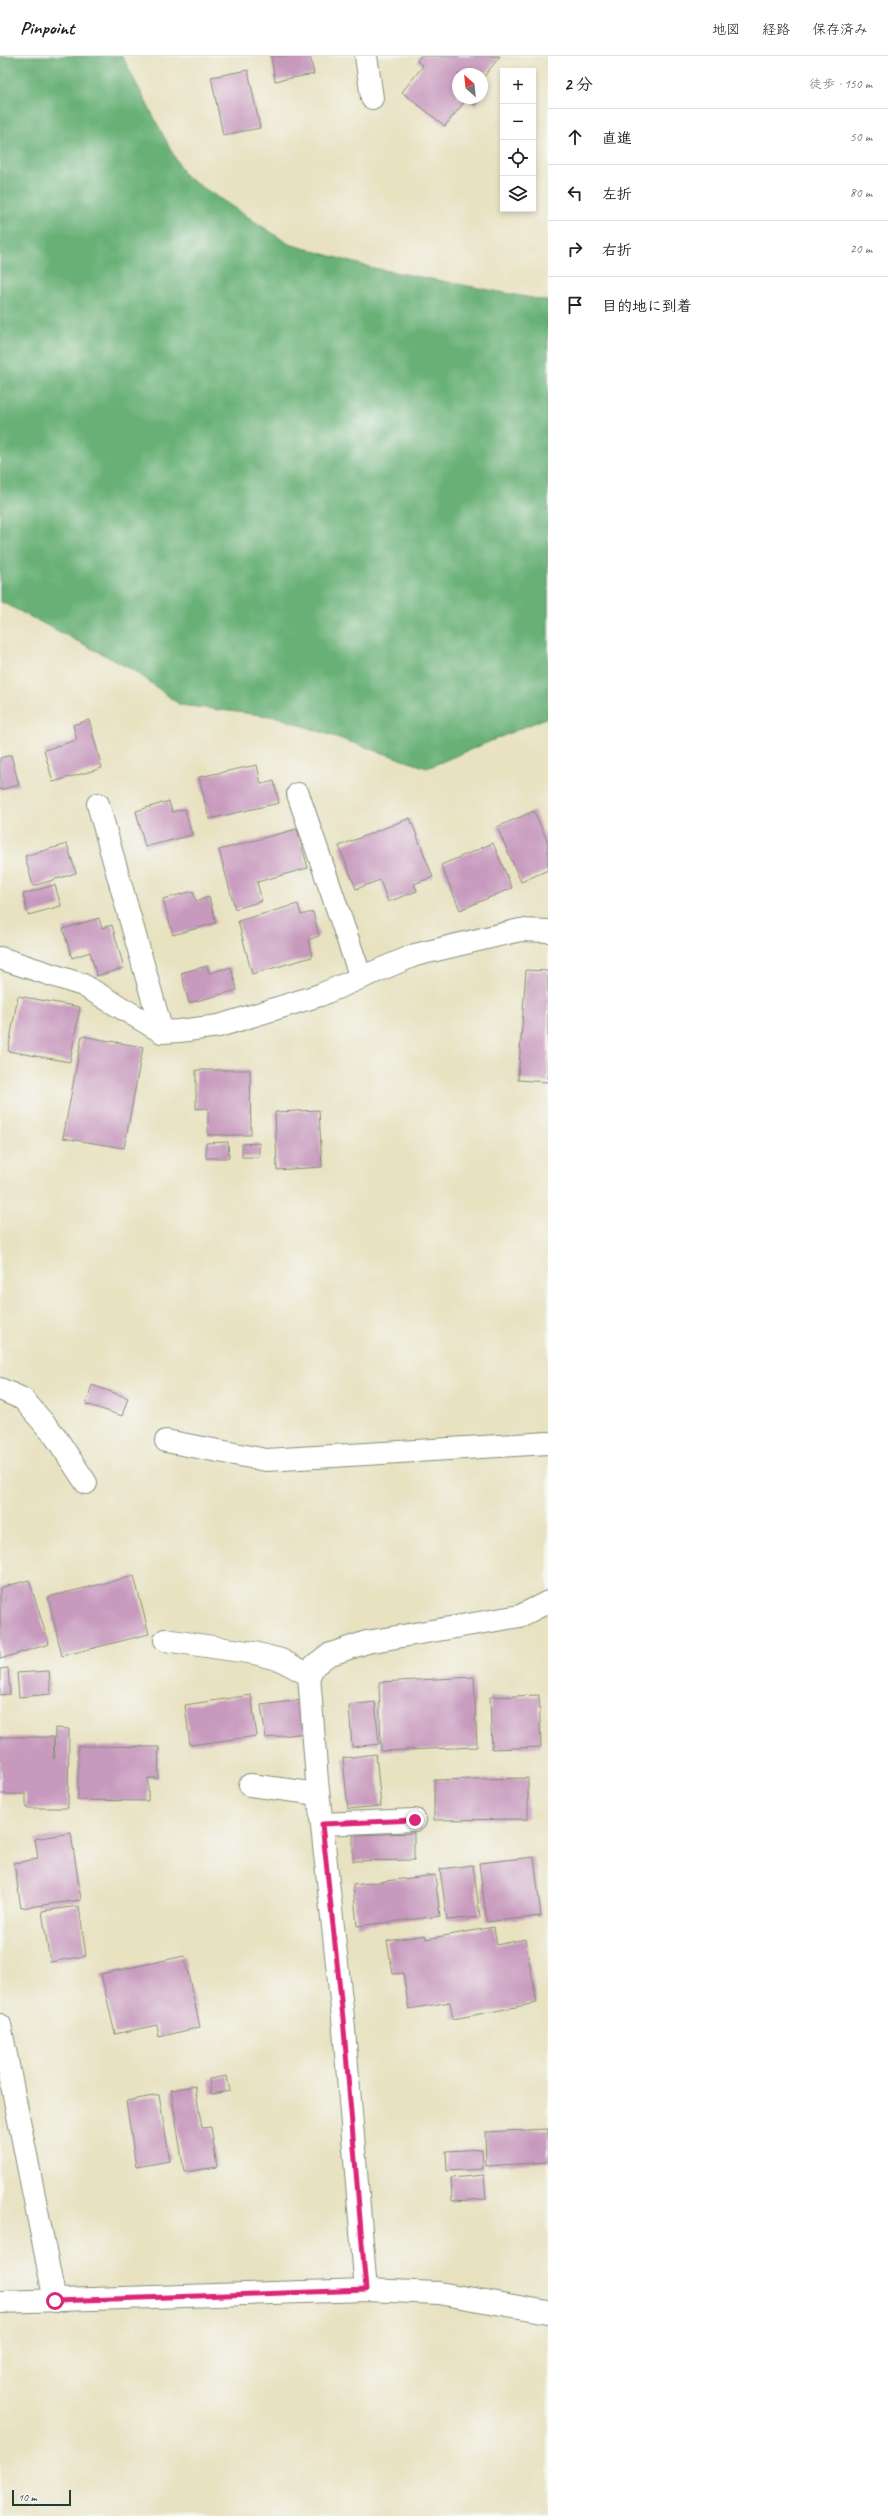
<!DOCTYPE html>
<html lang="ja">
<head>
<meta charset="utf-8">
<style>
	body { margin:0; font-family:Caveat,"Klee One",sans-serif; background:#f2f2f2; color:#222 }
	.controls { position:absolute; right:12px; top:12px; display:grid; overflow:hidden; border-radius:0px; box-shadow:0 2px 6px #0003 }
	.controls button { width:36px; height:36px; display:grid; place-items:center; padding:0; border:0; border-bottom:1px solid #e0e0e0; background:#fff; color:#222; font:20px sans-serif }
	.compass { position:absolute; left:452px; top:12px; width:36px; height:36px; border-radius:50%; background:#fff; box-shadow:0 2px 6px #0003; rotate:333deg }
	.scale { position:absolute; left:12px; bottom:10px; width:59px; box-sizing:border-box; padding-left:4px; border:2px solid #1f3d34; border-top:0; font-size:11px; line-height:14px; white-space:nowrap; color:#1f3d34; -webkit-text-stroke:3px #f6f6f2; paint-order:stroke }
	.stop { position:absolute; width:12px; height:12px; margin:-9px; border:3px solid #db2777; border-radius:50%; background:#fff }
	.stop.end { background:#db2777; border-color:#fff; box-shadow:0 1px 4px #0008 }
	.list { margin:0; padding:0; list-style:none }
	h2 { display:flex; justify-content:space-between; align-items:center; height:52px; margin:0; padding:0 16px; font-size:17px }
	h2 small { font-size:13px; font-weight:400; color:#767676 }
	.list li { display:grid; grid-template-columns:26px 1fr auto; gap:12px; align-items:center; box-sizing:border-box; height:56px; padding:0 16px; border-top:1px solid #e0e0e0 }
	.list b { display:block; font-size:15px; white-space:nowrap }
	.list em { font-size:13px; font-style:normal; color:#767676 }
	.icon { flex:none; width:22px; height:22px; fill:none; stroke:currentColor; stroke-width:2; stroke-linecap:round; stroke-linejoin:round }
	.map { position:relative; flex:none; width:548px; height:2460px; overflow:hidden }
	header { display:flex; align-items:center; gap:24px; box-sizing:border-box; height:56px; padding:0 20px; background:#fff; border-bottom:1px solid #e0e0e0 }
	header strong { font-size:19px }
	nav { display:flex; gap:22px; margin-inline-start:auto; font-size:14px }
	main { display:flex }
	aside { flex:1; background:#fff }
	.map>svg:first-child { display:block }
	.forest { fill:#68b076; stroke:#447655 }
	.building { fill:#c799bd }
	.lines { fill:none; stroke-linecap:round; stroke-linejoin:round }
	.minor-casing { stroke:#84907a; stroke-width:24 }
	.tertiary-casing { stroke:#84907a; stroke-width:24 }
	.minor { stroke:#fff; stroke-width:22 }
	.tertiary { stroke:#fff; stroke-width:22 }
	.route { stroke:#db2777; stroke-width:5 }
</style>
</head>
<body>
<header>
<strong>Pinpoint</strong>
<nav><a>地図</a><a>経路</a><a>保存済み</a></nav>
</header>
<main>
<div class="map">
<svg width="548" height="2460" viewBox="0 0 548 2460">
	<rect width="100%" height="100%" fill="#f6f6f2"/>
	<filter id="ink" filterUnits="userSpaceOnUse"><feTurbulence type="fractalNoise" baseFrequency=".025" numOctaves="2"/><feDisplacementMap in="SourceGraphic" scale="8" xChannelSelector="R" yChannelSelector="G"/><feConvolveMatrix kernelMatrix="1 2 1 2 8 2 1 2 1" color-interpolation-filters="sRGB"/></filter>
	<filter id="wash" filterUnits="userSpaceOnUse"><feTurbulence type="fractalNoise" baseFrequency=".012" numOctaves="4" result="noise"/><feDisplacementMap in="SourceGraphic" scale="16" xChannelSelector="R" yChannelSelector="G"/><feGaussianBlur stdDeviation="0.9" result="paint"/><feColorMatrix in="noise" values="0 0 0 0 0 0 0 0 0 0 0 0 0 0 0 0 0 1.4 0 .05"/><feComposite in="paint" operator="in"/></filter>
	<g filter="url(#wash)">
		<rect width="100%" height="100%" fill="#e8e2c1"/>
		<!-- forest -->
		<polygon class="forest" points="0,0 122,0 184,119 289,188 373,212 548,245 548,661 427,712 277,661 180,649 135,615 0,545"/>
		<g id="blocks">
			<!-- building -->
			<g class="building">
				<polygon points="271,0 310,0 314,18 275,25"/>
				<polygon points="420,0 500,0 482,23 482,18 458,18 458,42 480,42 475,49 467,43 445,70 402,36 423,10 417,5"/>
				<polygon points="248,14 260,72 223,79 211,21"/>
				<polygon points="89,664 102,712 53,726 44,694 77,684 73,669"/>
				<polygon points="11,699 19,729 0,734 0,702"/>
				<polygon points="257,709 261,728 274,725 279,747 209,763 199,721"/>
				<polygon points="169,745 172,756 185,753 192,779 145,791 136,755"/>
				<polygon points="534,755 548,787 548,814 521,826 497,771"/>
				<polygon points="410,762 433,821 414,828 417,835 388,846 380,824 356,833 339,790"/>
				<polygon points="297,773 308,812 257,826 262,845 235,853 219,794"/>
				<polygon points="493,787 512,832 460,854 441,809"/>
				<polygon points="67,788 76,817 33,830 25,800"/>
				<polygon points="55,829 61,850 28,859 23,838"/>
				<polygon points="193,835 196,845 209,841 216,867 173,879 163,843"/>
				<polygon points="298,848 301,859 313,856 319,880 308,884 312,901 252,918 238,865"/>
				<polygon points="99,862 102,872 112,869 124,912 97,920 90,896 72,902 63,873"/>
				<polygon points="207,910 209,917 231,911 237,934 189,947 181,917"/>
				<polygon points="526,914 548,915 548,1026 518,1024"/>
				<polygon points="18,940 80,951 70,1006 8,995"/>
				<polygon points="82,980 143,991 124,1092 63,1082"/>
				<polygon points="196,1014 250,1014 251,1079 208,1079 208,1052 196,1053"/>
				<polygon points="319,1054 322,1111 277,1114 275,1056"/>
				<polygon points="228,1086 229,1102 206,1102 206,1087"/>
				<polygon points="259,1087 259,1101 242,1101 242,1088"/>
				<polygon points="92,1329 128,1342 122,1360 86,1348"/>
				<polygon points="134,1520 149,1578 62,1600 48,1541"/>
				<polygon points="29,1524 49,1588 0,1603 0,1532"/>
				<polygon points="8,1612 10,1638 0,1639 0,1613"/>
				<polygon points="49,1615 51,1638 19,1641 17,1617"/>
				<polygon points="474,1621 477,1691 381,1695 379,1626"/>
				<polygon points="251,1639 257,1680 190,1689 185,1649"/>
				<polygon points="539,1639 541,1691 492,1693 490,1641"/>
				<polygon points="301,1644 306,1677 266,1682 261,1649"/>
				<polygon points="375,1646 379,1688 352,1691 349,1649"/>
				<polygon points="55,1672 69,1673 68,1752 26,1752 26,1738 0,1738 0,1681 53,1681 54,1703"/>
				<polygon points="78,1690 159,1691 158,1722 148,1722 148,1745 78,1744"/>
				<polygon points="376,1698 381,1750 348,1753 343,1702"/>
				<polygon points="528,1722 528,1763 434,1764 434,1724"/>
				<polygon points="71,1777 81,1844 21,1852 14,1807 38,1803 35,1783"/>
				<polygon points="414,1777 414,1804 353,1805 353,1779"/>
				<polygon points="534,1801 541,1860 487,1866 479,1807"/>
				<polygon points="473,1809 480,1861 447,1864 440,1813"/>
				<polygon points="435,1819 440,1860 357,1870 353,1829"/>
				<polygon points="79,1850 86,1900 50,1906 42,1855"/>
				<polygon points="494,1871 497,1889 525,1883 537,1947 453,1963 450,1946 409,1953 403,1917 393,1918 387,1885 425,1879 426,1883"/>
				<polygon points="184,1900 200,1971 159,1981 157,1969 115,1978 101,1918"/>
				<polygon points="227,2020 230,2035 211,2038 209,2023"/>
				<polygon points="195,2030 202,2072 211,2071 217,2111 184,2116 171,2034"/>
				<polygon points="159,2039 170,2105 136,2111 126,2045"/>
				<polygon points="548,2073 548,2106 486,2110 485,2076"/>
				<polygon points="482,2093 483,2113 447,2115 446,2095"/>
				<polygon points="484,2119 486,2143 452,2145 451,2122"/>
			</g>
		</g>
	</g>
	<g filter="url(#ink)">
		<use href="#blocks" fill-opacity="0" stroke="#84907a" stroke-width="1"/>
		<g class="lines">
			<!-- minor casing -->
			<g class="minor-casing">
				<g id="minor">
					<polyline points="366,0 372,42"/>
					<polyline points="298,738 361,922"/>
					<polyline points="98,748 162,976"/>
					<polyline points="0,902 83,929 162,976 179,975 219,970 320,939 415,899 520,874 548,875"/>
					<polyline points="0,1333 23,1343 55,1380 86,1427"/>
					<polyline points="166,1385 266,1404 548,1387"/>
					<polyline points="165,1584 254,1597 281,1604 309,1619"/>
					<polyline points="250,1729 318,1738"/>
					<polyline points="322,1768 415,1764"/>
					<polyline points="0,1969 55,2245"/>
					<polyline points="366,2234 343,1962 317,1725 309,1619 315,1609 328,1599 367,1586 520,1560 548,1546"/>
				</g>
			</g>
			<!-- tertiary casing -->
			<g class="tertiary-casing">
				<polyline id="tertiary" points="0,2246 366,2234 439,2237 548,2256"/>
			</g>
			<!-- minor -->
			<use href="#minor" class="minor"/>
			<!-- tertiary -->
			<use href="#tertiary" class="tertiary"/>
		</g>
	</g>
	<g class="lines" filter="url(#ink)">
		<!-- route -->
		<polyline class="route" points="55,2245 366,2234 343,1962 322,1768 415,1764"/>
	</g>
</svg>
<div class="controls">
<button>+</button>
<button>−</button>
<button><svg class="icon" aria-label="locate" viewBox="0 0 24 24"><circle cx="12" cy="12" r="6"/><path d="M12 2v4M12 18v4M2 12h4M18 12h4"/></svg></button>
<button><svg class="icon" aria-label="layers" viewBox="0 0 24 24"><path d="M12 4l9 5-9 5-9-5zM3 14l9 5 9-5"/></svg></button>
</div>
<svg class="compass" viewBox="-18 -18 36 36"><path d="M0-13l5 13h-10z" fill="#e53935"/><path d="M0 13l5-13h-10z" fill="#767676"/></svg>
<div class="scale">10 m</div>
<div class="stop" style="left:55px;top:2245px"></div>
<div class="stop end" style="left:415px;top:1764px"></div>
</div>
<aside>
<h2>2 分<small>徒歩 · 150 m</small></h2>
<ul class="list">
<li><svg class="icon" aria-label="ahead" viewBox="0 0 24 24"><path d="M12 20V5M6 11l6-6 6 6"/></svg><div><b>直進</b></div><em>50 m</em></li>
<li><svg class="icon" aria-label="left" viewBox="0 0 24 24"><path d="M17 20v-9H6M10 6l-5 5 5 5"/></svg><div><b>左折</b></div><em>80 m</em></li>
<li><svg class="icon" aria-label="right" viewBox="0 0 24 24"><path d="M7 20v-9h11M14 6l5 5-5 5"/></svg><div><b>右折</b></div><em>20 m</em></li>
<li><svg class="icon" aria-label="arrive" viewBox="0 0 24 24"><path d="M6 21V4h12l-3 4 3 4H6"/></svg><div><b>目的地に到着</b></div></li>
</ul>
</aside>
</main>
</body>
</html>
